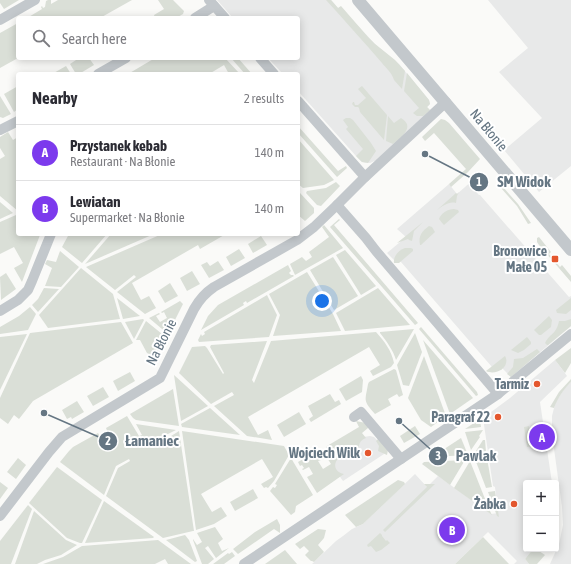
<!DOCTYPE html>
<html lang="en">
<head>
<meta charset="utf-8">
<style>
	body { margin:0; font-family:"Asap Condensed",sans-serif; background:#f2f2f3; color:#2b2b33 }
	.controls { position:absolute; right:12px; bottom:12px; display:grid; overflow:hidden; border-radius:4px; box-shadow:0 2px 10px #0003 }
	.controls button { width:36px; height:36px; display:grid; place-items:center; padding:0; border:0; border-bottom:1px solid #e1e1e2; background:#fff; color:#2b2b33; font:20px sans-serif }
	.you { position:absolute; left:322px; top:301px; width:14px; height:14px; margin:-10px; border:3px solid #fff; border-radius:50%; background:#1a73e8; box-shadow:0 0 0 6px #1a73e833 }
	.badge { display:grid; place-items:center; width:26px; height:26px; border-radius:50%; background:#7c3aed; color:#fff; font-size:13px; font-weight:700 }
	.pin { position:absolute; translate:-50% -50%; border:2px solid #fff; box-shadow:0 1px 4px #0006 }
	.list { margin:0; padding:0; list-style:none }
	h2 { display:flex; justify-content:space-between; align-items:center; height:52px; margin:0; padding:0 16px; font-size:17px }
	h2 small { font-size:13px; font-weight:400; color:#7c7c81 }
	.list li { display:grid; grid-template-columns:26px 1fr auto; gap:12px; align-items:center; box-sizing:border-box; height:56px; padding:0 16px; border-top:1px solid #e1e1e2 }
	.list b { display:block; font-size:15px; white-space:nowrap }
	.list p { margin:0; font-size:13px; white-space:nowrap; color:#7c7c81 }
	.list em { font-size:13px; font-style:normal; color:#7c7c81 }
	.icon { flex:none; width:22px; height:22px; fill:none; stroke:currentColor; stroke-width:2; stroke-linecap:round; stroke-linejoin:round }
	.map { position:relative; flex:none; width:571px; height:564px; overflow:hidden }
	.search { position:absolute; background:#fff; box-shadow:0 2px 10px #0003; left:16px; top:16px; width:284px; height:44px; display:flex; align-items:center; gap:10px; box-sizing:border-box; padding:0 14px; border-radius:4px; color:#7c7c81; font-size:15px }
	.panel { position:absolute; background:#fff; box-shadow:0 2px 10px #0003; left:16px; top:72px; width:284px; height:164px; border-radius:4px }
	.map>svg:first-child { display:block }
	.built { fill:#e8e9e9 }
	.green { fill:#dadfd7 }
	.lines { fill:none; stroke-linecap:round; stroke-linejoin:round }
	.minor { stroke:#c3c8cc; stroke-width:10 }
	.tertiary { stroke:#c3c8cc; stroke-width:12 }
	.poi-dot { fill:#e4572e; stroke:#fff; stroke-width:1.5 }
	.labels { text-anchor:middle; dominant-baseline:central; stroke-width:4; stroke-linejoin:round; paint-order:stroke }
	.street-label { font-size:14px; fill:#657683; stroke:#fff }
	.poi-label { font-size:14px; font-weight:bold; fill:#657683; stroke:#fff; text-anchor:end }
	.leader { fill:none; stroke:#657683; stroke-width:1.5 }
	.callout-dot { fill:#657683; stroke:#fff; stroke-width:1.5 }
	.mark-label { font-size:12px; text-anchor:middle; font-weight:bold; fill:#fff }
	.callout-label { font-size:15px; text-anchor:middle; font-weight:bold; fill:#657683; stroke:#fff; stroke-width:4; stroke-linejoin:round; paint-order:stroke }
</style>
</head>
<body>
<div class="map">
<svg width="571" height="564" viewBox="0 0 571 564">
	<rect width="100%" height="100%" fill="#fafaf8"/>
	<!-- built -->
	<g class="built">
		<polygon points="217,0 331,0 338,8 359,27 375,44 399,64 429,100 430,104 427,107 430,110 377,160 370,163 362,162 356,156 298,91 298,74 283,74 268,58 298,58 298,18 233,18"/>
		<polygon points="488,0 571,0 571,166 539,192 504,150 542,118 499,72 528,48"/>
		<polygon points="473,180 478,188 475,190 478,194 479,195 480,195 569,297 571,296 571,326 511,377 503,369 501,366 492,367 401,262 399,260 394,260 387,253 406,237 397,229 449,184 457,194"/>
		<polygon points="555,360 567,376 540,402 552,483 526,483 526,549 533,549 525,559 529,564 514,564 517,561 488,532 455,564 312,564 336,541 343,536 352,529 363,524 415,474 427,487 438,476 491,514 498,513 495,487 493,486 483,418 510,398"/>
		<polygon points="571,382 571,564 550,564 559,544 563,525 562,507 552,434 552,416 554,408 556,402 564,389"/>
		<polygon points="370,436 374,437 379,442 384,454 343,481 333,467 334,460 363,437"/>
	</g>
	<!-- green -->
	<g class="green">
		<polygon points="0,0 19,0 4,9 0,3"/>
		<polygon points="48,0 51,0 51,4 58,0 132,0 100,18 27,18 42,9 41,7 42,6 43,8 45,7 46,1"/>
		<polygon points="158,0 173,0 184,11 183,14 176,18 155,18 154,15 164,9"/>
		<path d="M326,0H331L338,8L341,6L368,37L375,44L395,60L405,71L402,89L394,80C392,73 386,68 382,63C363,41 345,21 326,0Z"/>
		<polygon points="18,23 18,58 0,68 0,33"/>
		<polygon points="79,58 89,58 94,65 79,74 76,74 70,64"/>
		<polygon points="155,58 225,58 240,74 229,74 224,65 209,74 128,74"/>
		<polygon points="231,58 238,58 252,74 245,74"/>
		<polygon points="66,66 71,74 52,74"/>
		<polygon points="407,73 429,100 430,104 427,107 430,110 423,116 417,116 413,113 419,108 404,91"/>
		<polygon points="18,86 18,109 14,112 4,94"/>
		<polygon points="362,86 387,115 384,140 360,112 359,108 358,107 355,107 352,104 353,102 354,102 355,105 358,105 366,98 358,89"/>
		<polygon points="0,96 11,114 3,118 0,117"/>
		<path d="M388,116L394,123L401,118C416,127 401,137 393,144L386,141Z"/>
		<polygon points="346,118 350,118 353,120 371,143 376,151 368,163 362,162 356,156 363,149 346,129 348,127 343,120"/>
		<polygon points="441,119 445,120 449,123 480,159 468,172 451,187 449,184 466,169 434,133 425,141 422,137"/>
		<polygon points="298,126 338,171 346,166 347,168 337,177 298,133"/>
		<polygon points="8,132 13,140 18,137 18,211 0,196 0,159 5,156 0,148 0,137"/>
		<polygon points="298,139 334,180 324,185 303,188 298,184"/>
		<polygon points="336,182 340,186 321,206 317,205 306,193 307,191 326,188"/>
		<polygon points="503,187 518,204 531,223 528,224 517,206 501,188"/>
		<polygon points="298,192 300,193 314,208 314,213 305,221 298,215"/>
		<path d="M459,192L457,196L456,203C449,201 443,206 437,210L456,193L457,194Z"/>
		<polygon points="0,202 13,213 0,219"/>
		<path d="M454,209L458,210L459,212L444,225L443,224L439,219C441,213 448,209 454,209Z"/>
		<polygon points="16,215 18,217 18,234 40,235 22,282 14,268 23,263 14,247 0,254 0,222"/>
		<polygon points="339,219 340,220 334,225 418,323 415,325 330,227"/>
		<polygon points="423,222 414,231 412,241 409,240 408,239 397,243"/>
		<polygon points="324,225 343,248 295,275 290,264 302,257 306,261 312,257 309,252 329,237 322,227"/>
		<path d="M429,226L432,227L435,232L421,245H420C418,236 422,231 429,226Z"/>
		<polygon points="69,234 107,234 82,263 62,247"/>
		<polygon points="111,234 154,234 85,264"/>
		<polygon points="162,234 226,234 200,249 198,245 132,283 141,300 149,296 156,308 145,314 117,292 136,277 134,275 115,290 86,267"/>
		<polygon points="261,236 267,245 253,253 248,244"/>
		<polygon points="539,237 551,252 549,254 560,267 562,265 571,276 571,282 539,245 537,242 537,238"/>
		<path d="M405,248H411L413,249V251L399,263H394C393,256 399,250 405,248Z"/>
		<polygon points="239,249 245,258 231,266 226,257"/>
		<polygon points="345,250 376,286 361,295 336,255"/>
		<polygon points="60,251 79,267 61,287 45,286 52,268 45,264 47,260 56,262"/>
		<polygon points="333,257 358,296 334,310 310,270"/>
		<polygon points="218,261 224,270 209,278 201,265 207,262 210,266"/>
		<polygon points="288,265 291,271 289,273 291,275 293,275 294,276 247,303 246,301 243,303 244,305 201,330 208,316 218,305"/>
		<polygon points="81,268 113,294 120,319 48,328 39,315"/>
		<polygon points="192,271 200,284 187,291 180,278"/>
		<polygon points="307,272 333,314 341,331 273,336 280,315 269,294"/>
		<polygon points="6,273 16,289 1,300 0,277"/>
		<polygon points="170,283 178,296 165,303 158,291"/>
		<polygon points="44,288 59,289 38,312 32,305 38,299"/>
		<polygon points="378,288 410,325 345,331 336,313"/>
		<polygon points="267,295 277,315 269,337 199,342 198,340 201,334 202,336 205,334 204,332"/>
		<polygon points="117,298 140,316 123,319"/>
		<polygon points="571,298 571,310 566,314 557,313 556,310"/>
		<polygon points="180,301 183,304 168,334 149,318 159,313 160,314 156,316 160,322 167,318 164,312 162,313 161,312"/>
		<polygon points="30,307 36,314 28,330 0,334 0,327 19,316"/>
		<polygon points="549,316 552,320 551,327 541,335 539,335 534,330"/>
		<polygon points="143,319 144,320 134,339 125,322"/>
		<path d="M571,319V326L548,345H547L545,343C551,332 556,335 559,321H565Z"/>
		<polygon points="146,321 167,338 157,358 147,353 140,340 136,340"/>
		<polygon points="121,322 133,343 33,401 19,419 14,415 8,424 0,418 0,398 30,333"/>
		<polygon points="421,327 477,392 478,395 476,396 419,329"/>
		<path d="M414,329L396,360C393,350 387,342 380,333V332Z"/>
		<path d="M376,332C385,342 391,350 394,363L391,367L373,376L370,371L380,365L369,347L248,417L258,435L268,430L272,440L247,436L214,406L234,395L232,392L211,404L179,373L192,347L205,346L207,348L223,374L224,373L210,347L211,345L267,341L252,380L254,383L271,341Z"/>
		<polygon points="415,333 422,352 409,386 403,385 397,365"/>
		<polygon points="27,334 0,390 0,337"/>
		<polygon points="527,337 531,342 531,344 524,350 518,353 511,350"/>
		<polygon points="423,340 473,398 450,414"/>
		<polygon points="571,348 571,363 565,373 555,360"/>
		<polygon points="537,349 540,352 511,377 507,374 513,367 514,359 523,358"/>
		<polygon points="424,356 446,416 431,427 421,420 408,398"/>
		<path d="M505,356C511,367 496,376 486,371Z"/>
		<path d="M394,369L396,370L403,395L399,397L397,394L388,399L391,405L375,414C363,400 365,402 368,384L369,382Z"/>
		<polygon points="130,372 135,381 118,391 113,381"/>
		<polygon points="174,375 208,406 181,421"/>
		<polygon points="361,376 363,380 362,392 346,401 339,389"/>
		<path d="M571,379V382C563,390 558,398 554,408L550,407L559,392Z"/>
		<polygon points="103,387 109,397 93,406 87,396"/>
		<polygon points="173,389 179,426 136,420 133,418 130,414"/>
		<polygon points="330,394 335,402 339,400 341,404 311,422 309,419 313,416 308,406"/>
		<polygon points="77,401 84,412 72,419 71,417 67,419 62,410"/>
		<polygon points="210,408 240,435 182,427 181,424"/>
		<polygon points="299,412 306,424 284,437 277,425"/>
		<polygon points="127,416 139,436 142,435 136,424 176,430 166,435 168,438 179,431 194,531 193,531 163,538 106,496 118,468 130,461 129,459 116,466 104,495 60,462 69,451 73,447 98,433 101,438 108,433 106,428"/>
		<polygon points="480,419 481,427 465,429"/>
		<path d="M356,421L366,423L368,426V428L362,433L366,438C356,442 361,448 356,455L326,448L327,446L359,427Z"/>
		<polygon points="415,426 420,434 404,443 400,436"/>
		<polygon points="529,426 532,446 527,447 524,427"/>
		<polygon points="483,430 479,436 480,437 471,450 465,432"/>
		<polygon points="182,431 284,446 289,455 274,481 268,488 266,487 264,488 261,484 273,477 262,459 201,494 212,512 221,507 227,516 214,524 196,530"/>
		<polygon points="379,438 388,450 387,455 378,451 379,446 376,441"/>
		<polygon points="461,438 468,455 432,457"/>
		<polygon points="483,440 485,440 486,452 481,452 481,453 474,454"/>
		<path d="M322,450L341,455L343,456C332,460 333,472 344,474L317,493L307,477L313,474L309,467L303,470L302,469L304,468L302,465L300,466L298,462L316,452L321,460L318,461L323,469L331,464Z"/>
		<polygon points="18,458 26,465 16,479 7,472"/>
		<polygon points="291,458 313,495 296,506 295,512 291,515 270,491 273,487 275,488 277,485 275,484"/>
		<polygon points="482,458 487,458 492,487 486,488 475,459"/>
		<polygon points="465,460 450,485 422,464 424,462"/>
		<polygon points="470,461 489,509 492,515 454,488"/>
		<polygon points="57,467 102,500 82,543 80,543 67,538 29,503"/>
		<polygon points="398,480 404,482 405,484 363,524 356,527 345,515"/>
		<polygon points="0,482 8,488 0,499"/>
		<polygon points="424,484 435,484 385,532 383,530 427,487"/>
		<polygon points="253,489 258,498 235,511 230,502"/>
		<polygon points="495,491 499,517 497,516 488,492"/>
		<polygon points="104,501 154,537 153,538 85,543"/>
		<polygon points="28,505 32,509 11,564 0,564 0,541"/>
		<polygon points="34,511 66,540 77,545 61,555 45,560 37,564 15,564"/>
		<polygon points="277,519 280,525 280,533 274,529 238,554 233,549 255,532"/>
		<polygon points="215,527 223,539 218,543 222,551 229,548 216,558 208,546 205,548 214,559 208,564 202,564 193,540 193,539 197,545 202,542 197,533"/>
		<polygon points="318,529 326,530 324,538 318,545 324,552 314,562 312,561 311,561 305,555 309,551 304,546 300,549 295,544"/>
		<polygon points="380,533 382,535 382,536 386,541 387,540 390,543 381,550 376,552 371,546 368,547 367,545"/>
		<polygon points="185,535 189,540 197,561 195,562 166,540"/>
		<polygon points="483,537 509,564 455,564"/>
		<polygon points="158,540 191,564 168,564 165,559 155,564 43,564 63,557 82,546"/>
		<polygon points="533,549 536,549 545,555 537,564 529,564 525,559"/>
		<polygon points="285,550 297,564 265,564"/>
		<polygon points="232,552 235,556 224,564 213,564 228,553 229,554"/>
	</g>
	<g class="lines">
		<!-- minor -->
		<g class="minor">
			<polyline points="209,0 225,18"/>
			<polyline points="195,18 214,6"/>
			<polyline points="0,20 35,0"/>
			<polyline points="260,58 274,74"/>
			<polyline points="98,74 126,58"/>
			<polyline points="298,101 365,177"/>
			<polyline points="446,102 365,177 337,205 366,238 376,251 498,394"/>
			<polyline points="0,130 18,121"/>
			<polyline points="0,311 18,300 28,290 32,281 51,234"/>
			<polyline points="354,417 361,412 401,459"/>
			<path d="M0,516L49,452L62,437L160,378L194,309C199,300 205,293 214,287L297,240L314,227L337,205"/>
			<polyline points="244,564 498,394 571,334"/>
		</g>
		<!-- tertiary -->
		<polyline class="tertiary" points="358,0 571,250"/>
	</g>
	<!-- markers -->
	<g class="poi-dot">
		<rect x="551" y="255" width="8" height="8" rx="2"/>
		<circle cx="537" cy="384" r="4"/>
		<circle cx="498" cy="417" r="4"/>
		<circle cx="368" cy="453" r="4"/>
		<circle cx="514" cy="504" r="4"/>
	</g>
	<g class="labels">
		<!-- street labels -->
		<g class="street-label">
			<text transform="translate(489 130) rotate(50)">Na Błonie</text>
			<text transform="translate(161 342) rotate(-63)">Na Błonie</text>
		</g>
		<!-- poi labels -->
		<g class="poi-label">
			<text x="547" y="251">Bronowice<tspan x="547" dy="16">Małe 05</tspan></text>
			<text x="529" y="384">Tarmiz</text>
			<text x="490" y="417">Paragraf 22</text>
			<text x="360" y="453">Wojciech Wilk</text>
			<text x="506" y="504">Żabka</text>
		</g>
	</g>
	<!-- callouts -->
	<path class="leader" d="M425 154L479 182M44 413L108 441M399 421L438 456"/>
	<g class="callout-dot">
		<circle cx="425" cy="154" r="4"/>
		<circle cx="44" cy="413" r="4"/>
		<circle cx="399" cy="421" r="4"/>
		<circle cx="479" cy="182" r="10"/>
		<circle cx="108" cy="441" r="10"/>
		<circle cx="438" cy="456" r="10"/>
	</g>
	<g class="mark-label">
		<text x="479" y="186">1</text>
		<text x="108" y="445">2</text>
		<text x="438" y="460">3</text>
	</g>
	<g class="callout-label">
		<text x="524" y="187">SM Widok</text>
		<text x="152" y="446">Łamaniec</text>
		<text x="476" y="461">Pawlak</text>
	</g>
</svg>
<div class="controls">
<button>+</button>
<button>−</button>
</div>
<div class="you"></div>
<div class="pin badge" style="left:542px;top:437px">A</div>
<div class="pin badge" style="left:452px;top:530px">B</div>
<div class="search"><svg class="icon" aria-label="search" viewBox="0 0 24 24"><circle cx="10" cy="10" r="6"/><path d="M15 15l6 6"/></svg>Search here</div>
<section class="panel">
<h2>Nearby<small>2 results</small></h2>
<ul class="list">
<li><span class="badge">A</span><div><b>Przystanek kebab</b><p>Restaurant · Na Błonie</p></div><em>140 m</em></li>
<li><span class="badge">B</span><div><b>Lewiatan</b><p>Supermarket · Na Błonie</p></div><em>140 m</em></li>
</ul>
</section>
</div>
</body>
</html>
